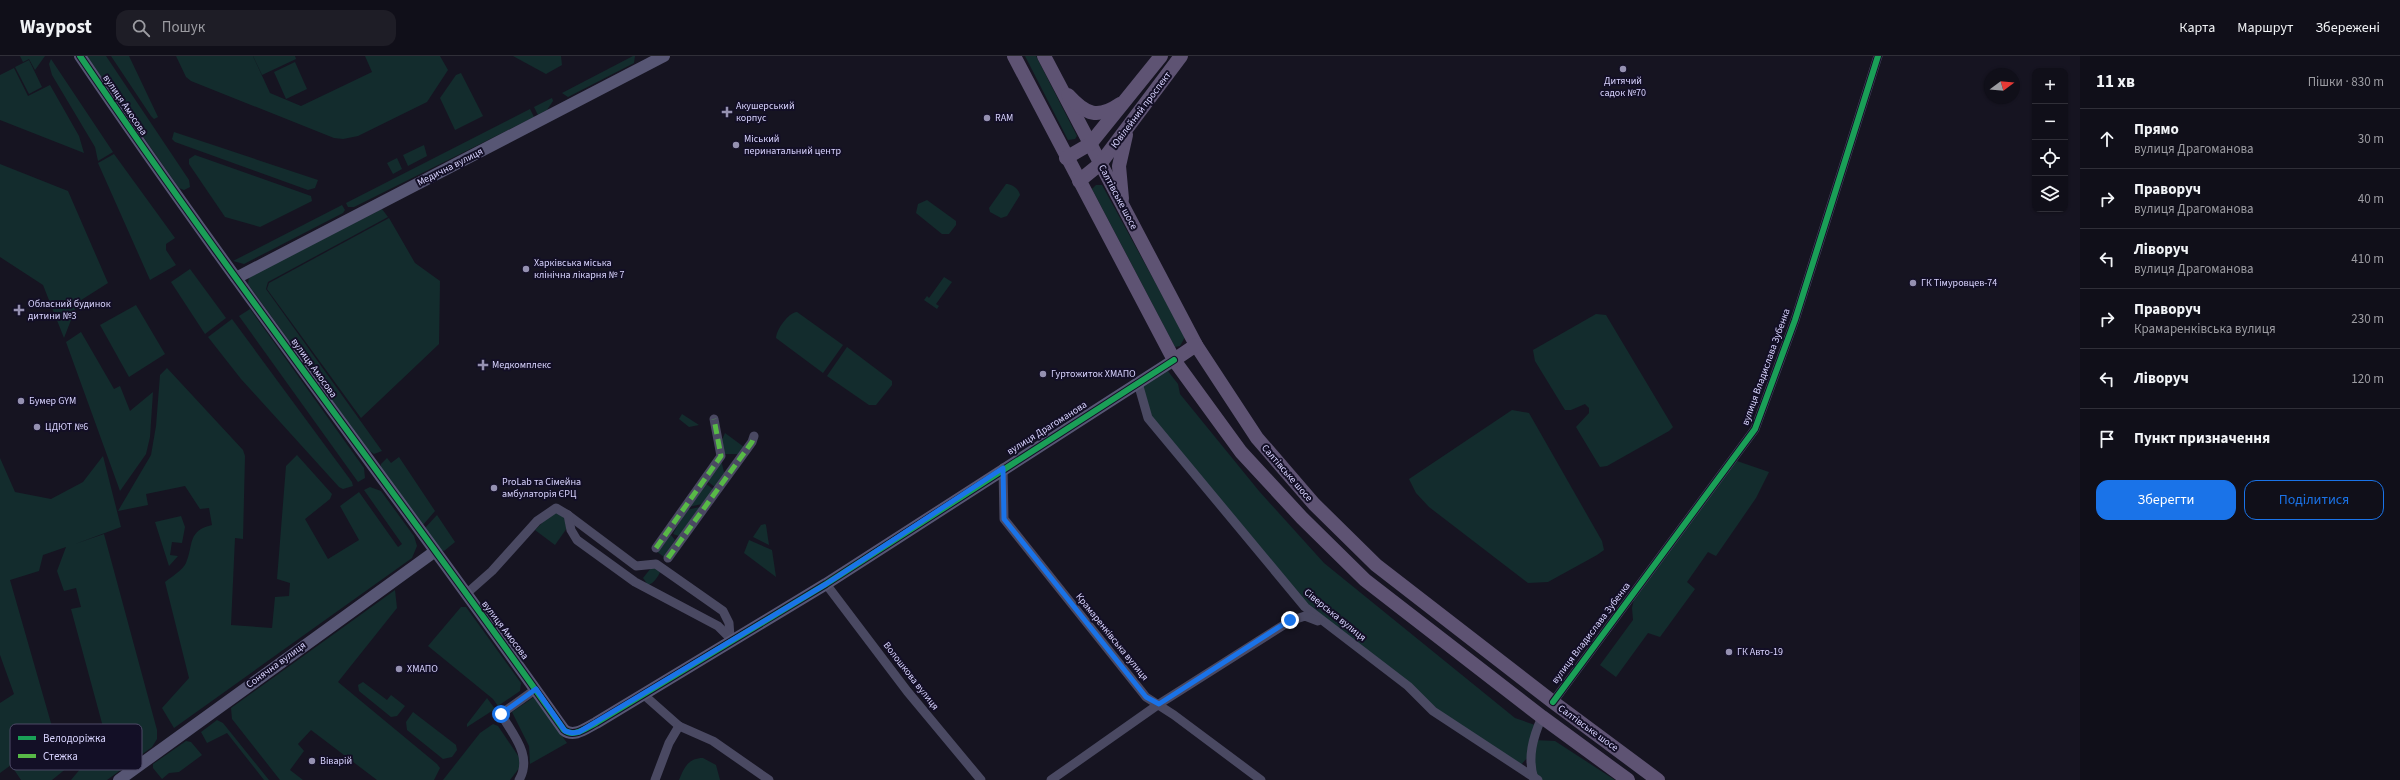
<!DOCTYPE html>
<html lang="uk">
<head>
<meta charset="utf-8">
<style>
	body { margin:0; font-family:"Source Sans 3",sans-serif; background:#1e1d26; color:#f1f3f6 }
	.controls { position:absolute; right:12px; top:12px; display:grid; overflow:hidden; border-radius:8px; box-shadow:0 1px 3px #0004 }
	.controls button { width:36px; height:36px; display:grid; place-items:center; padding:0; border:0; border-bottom:1px solid #302f38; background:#100f19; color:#f1f3f6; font:20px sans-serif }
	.compass { position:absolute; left:1984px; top:12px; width:36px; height:36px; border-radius:50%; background:#100f19; box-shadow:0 1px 3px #0004; rotate:74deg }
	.stop { position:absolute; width:12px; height:12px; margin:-9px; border:3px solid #1a73e8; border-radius:50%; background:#fff }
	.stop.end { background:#1a73e8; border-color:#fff; box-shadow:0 1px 4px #0008 }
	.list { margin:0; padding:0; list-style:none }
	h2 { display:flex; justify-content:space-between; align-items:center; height:52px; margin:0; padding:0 16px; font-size:17px }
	h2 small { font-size:13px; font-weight:400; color:#9c9ca2 }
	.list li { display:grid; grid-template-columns:26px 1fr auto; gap:12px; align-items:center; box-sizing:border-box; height:60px; padding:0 16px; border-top:1px solid #302f38 }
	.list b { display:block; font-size:15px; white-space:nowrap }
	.list p { margin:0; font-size:13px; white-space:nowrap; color:#9c9ca2 }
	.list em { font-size:13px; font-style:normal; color:#9c9ca2 }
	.actions { display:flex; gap:8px; padding:12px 16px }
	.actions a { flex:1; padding:9px 0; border:1px solid #1a73e8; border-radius:12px; text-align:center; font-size:14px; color:#1a73e8 }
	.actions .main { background:#1a73e8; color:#fff }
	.icon { flex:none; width:22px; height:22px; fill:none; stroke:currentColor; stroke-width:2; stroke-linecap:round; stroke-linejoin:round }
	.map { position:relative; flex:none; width:2080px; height:724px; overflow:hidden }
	header { display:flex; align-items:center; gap:24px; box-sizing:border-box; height:56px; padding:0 20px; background:#100f19; border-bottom:1px solid #302f38 }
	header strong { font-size:19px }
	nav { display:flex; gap:22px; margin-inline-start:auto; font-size:14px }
	.search { width:280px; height:36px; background:#1e1d26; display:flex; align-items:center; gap:10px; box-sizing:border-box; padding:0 14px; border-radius:12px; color:#9c9ca2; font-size:15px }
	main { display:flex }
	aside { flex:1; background:#100f19 }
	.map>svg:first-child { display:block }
	.green { fill:#132c2d }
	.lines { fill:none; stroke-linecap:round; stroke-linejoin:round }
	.street { stroke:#4a4962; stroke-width:9 }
	.secondary { stroke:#575674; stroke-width:12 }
	.primary { stroke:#5e5373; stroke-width:14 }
	.quiet { stroke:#58b947; stroke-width:5; stroke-dasharray:10 5; stroke-linecap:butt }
	.cycleway-casing { stroke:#130f26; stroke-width:8 }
	.cycleway { stroke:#1a9f57; stroke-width:6 }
	.route { stroke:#1a73e8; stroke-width:5 }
	.poi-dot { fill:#9591b1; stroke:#130f26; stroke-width:1.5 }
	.labels { text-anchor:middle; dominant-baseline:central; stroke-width:4; stroke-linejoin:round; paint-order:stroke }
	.poi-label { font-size:10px; fill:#d9d4ff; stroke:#130f26; text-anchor:start }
	.street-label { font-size:10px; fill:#d9d4ff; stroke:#130f26 }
	.key { fill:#130f26; stroke:#4e4a67; stroke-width:1 }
	.key-label { font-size:11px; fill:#d9d4ff }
</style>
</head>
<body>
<header>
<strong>Waypost</strong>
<div class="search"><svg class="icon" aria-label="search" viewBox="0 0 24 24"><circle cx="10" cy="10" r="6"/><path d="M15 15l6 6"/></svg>Пошук</div>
<nav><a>Карта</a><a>Маршрут</a><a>Збережені</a></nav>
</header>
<main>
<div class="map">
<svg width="2080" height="724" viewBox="0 0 2080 724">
	<rect width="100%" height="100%" fill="#161421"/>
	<!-- green -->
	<g class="green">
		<polygon points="20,0 45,0 35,14 29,3 23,6"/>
		<polygon points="87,0 106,0 189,124 190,131 184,134 179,132"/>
		<polygon points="111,0 129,0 158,61 154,63 151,60"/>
		<polygon points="176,0 253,0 270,37 301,50 372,16 365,0 440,0 448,14 427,46 358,80 343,83 334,82 191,25 186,21"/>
		<polygon points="253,0 295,0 296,3 262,19"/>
		<polygon points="513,0 561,0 562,9 546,18"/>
		<polygon points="633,0 635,0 634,7 568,41 562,37"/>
		<polygon points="1025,0 1036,0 1077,80 1075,83 1068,84"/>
		<polygon points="51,3 113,96 98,105 95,91 52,19 49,8"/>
		<polygon points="29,4 42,31 29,38 15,11"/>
		<polygon points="295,6 307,33 286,43 274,16"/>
		<polygon points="14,12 28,40 50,29 79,80 84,97 0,64 0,19"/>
		<polygon points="461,17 483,60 455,74 440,42 456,19"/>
		<polygon points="552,42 553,45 547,54 538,59 534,51"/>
		<polygon points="530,53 534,61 354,151 348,151 346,147"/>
		<polygon points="174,76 318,124 315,132 308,134 175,86 172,83"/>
		<polygon points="424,89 427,100 408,110 403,99"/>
		<polygon points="114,98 175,182 166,188 166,194 176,209 150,224 98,107"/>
		<polygon points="195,99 311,140 312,145 260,171 225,161 189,108 189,103"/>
		<polygon points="397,102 402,113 393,118 387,107"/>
		<polygon points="0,108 68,135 108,227 78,246 64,282 43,229 0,201"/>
		<path d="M1006,128C1012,128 1019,133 1020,139L1007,160L1001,162L990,156L989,152Z"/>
		<polygon points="1096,129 1102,129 1185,281 1180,290 1175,291 1092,133"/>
		<polygon points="927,144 956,165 956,169 949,178 942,178 916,157 918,148"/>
		<polygon points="342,149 345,154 343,157 244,208 233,205"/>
		<polygon points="382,153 388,161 268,226 266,233 382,395 374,398 368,394 248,228 249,221"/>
		<polygon points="389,162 415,207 440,225 439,288 361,362 267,233 269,227"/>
		<polygon points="190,213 226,262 205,278 171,226"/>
		<polygon points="944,221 952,226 936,248 939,250 937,253 924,244 927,240 929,242"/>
		<polygon points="136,249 165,298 129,321 100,269"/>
		<polygon points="250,253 364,412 365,422 358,426 239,260"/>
		<path d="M797,256L843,289L823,317L776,282C776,274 788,257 797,256Z"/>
		<polygon points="1596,258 1606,259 1673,371 1669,375 1607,410 1600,411 1576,371 1589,357 1589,352 1585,348 1571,354 1565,354 1535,305 1533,294"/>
		<polygon points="232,263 352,426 353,430 343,433 339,431 241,323 208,281"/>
		<polygon points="81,276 114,333 120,330 130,355 153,336 150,381 146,398 120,435 66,286"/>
		<polygon points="847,291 892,325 892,329 876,349 869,349 827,320"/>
		<polygon points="1164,310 1178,328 1180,338 1259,435 1324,507 1515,662 1538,670 1533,684 1555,685 1615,724 1538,724 1530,699 1519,711 1474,681 1305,551 1148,362 1138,327"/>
		<path d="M167,312L243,394L245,400L243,483L235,482L231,569L272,572L275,541L289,540L290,527L277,523L286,410L297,399L332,438L330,443L305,463L328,503L359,484L340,450L359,436L398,491L402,488L364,434L370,431L381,435L414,480L417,490L412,502L174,672L162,652L189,622L165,526C171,521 183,514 186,507C194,488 187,475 212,469L209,452L200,453L185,430L146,438L148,449L118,455L151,399L156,370L160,319Z"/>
		<polygon points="1512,354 1529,357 1602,485 1604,494 1597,499 1548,526 1528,527 1429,451 1416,437 1409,423"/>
		<polygon points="682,358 699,369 689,371 679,363"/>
		<polygon points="725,377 744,391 739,398 724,398 722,384"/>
		<polygon points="103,400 121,471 75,488 104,478 157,674 157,683 152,691 107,724 71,724 106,682 71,553 81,551 76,532 64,535 57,515 66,491 43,499 39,515 10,524 61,702 78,697 78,703 52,724 21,724 11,709 0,717 0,647 14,638 0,599 0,402 15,436 51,443 83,426"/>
		<polygon points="399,401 435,455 422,470 381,412 381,408 387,402 391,407"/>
		<polygon points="721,404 725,420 716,432 706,424"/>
		<polygon points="1737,405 1769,416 1756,442 1716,500 1708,496 1687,526 1695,533 1660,581 1648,577 1616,621 1600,609 1633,564 1632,552 1634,543 1734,407"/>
		<polygon points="705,427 713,433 702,448 688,451"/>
		<polygon points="700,451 679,480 673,478 686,454"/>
		<polygon points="554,455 563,459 567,472 555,489 535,474"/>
		<polygon points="437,459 455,486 444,495 441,494 425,472"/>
		<polygon points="181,460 185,471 182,487 172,486 170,499 178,500 169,510 155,466"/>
		<polygon points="765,468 766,469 769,489 753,481 761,469"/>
		<polygon points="671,479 675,484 664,501 656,495"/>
		<polygon points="749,484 772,494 776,521 744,497"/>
		<path d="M655,511L660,516C658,521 653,528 648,529L643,522L651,512Z"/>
		<polygon points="395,534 397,552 338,626 437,708 440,712 434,724 377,724 311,674 298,688 304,695 290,714 303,724 280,724 232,663 231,652"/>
		<polygon points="461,551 466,551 521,627 520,635 498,650 493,643 428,590"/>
		<polygon points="363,626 387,644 391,639 405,650 397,660 391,661 359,635 358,629"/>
		<polygon points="534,641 567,687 530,708 529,690 512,656"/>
		<polygon points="487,642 495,653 467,671 467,668"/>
		<polygon points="413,656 456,689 457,694 452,701 443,703 407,674 406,666"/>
		<polygon points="217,664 223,667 269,724 264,724 227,677 207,687 201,676"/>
		<polygon points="493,668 498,670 523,707 510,724 443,724 480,677"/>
		<polygon points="186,685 191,686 202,699 179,716 169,717 162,723 153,712 153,708"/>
		<path d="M703,702L716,709L720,724H679C684,712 688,702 703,702Z"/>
	</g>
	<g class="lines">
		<!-- street -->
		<g class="street">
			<polyline points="1138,327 1148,362 1305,551 1408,630 1433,655 1538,724"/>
			<polyline points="1003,412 1004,463 1146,641 1174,659 1261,724"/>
			<polyline points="568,459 636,510 656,508 723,555 729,567 730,581"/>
			<polyline points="656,492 721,400 714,363"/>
			<polyline points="668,502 752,386 754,380"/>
			<polyline points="826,528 907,635 981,724"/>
			<polyline points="466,538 492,515 537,465 556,452 568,459 571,474 577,484 635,526 718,570 733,585"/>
			<polyline points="644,639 679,670 713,685 769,724"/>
			<polyline points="1553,646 1755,373 1795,264 1878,0"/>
			<path d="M1534,723C1527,702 1533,681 1542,661"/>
			<path d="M519,724C533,700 513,679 501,658L536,633"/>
			<polyline points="655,724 669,687 679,670"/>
			<polyline points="1051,724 1159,648 1290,565 1305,560 1318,565"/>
		</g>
		<!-- secondary -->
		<g class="secondary">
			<path d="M80,0C235,229 405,448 564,674C574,682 586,672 596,667L826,528L1174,304"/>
			<polyline points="236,222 664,0"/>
			<polyline points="119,724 434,496"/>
		</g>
		<!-- primary -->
		<g class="primary">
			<polyline points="1014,0 1174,304 1241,396 1302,462 1365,524 1542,661 1628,724"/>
			<polyline points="1044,0 1196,289 1257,382 1314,448 1376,509 1553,646 1658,724"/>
			<path d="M1068,39C1086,59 1098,63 1120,48"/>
			<polyline points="1066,102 1090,88 1161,0"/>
			<polyline points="1079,125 1100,108 1181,0"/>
			<polyline points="1122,143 1119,110 1126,79"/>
			<polyline points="1174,304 1196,289"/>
		</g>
		<!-- quiet -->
		<g class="quiet">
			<polyline points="656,492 721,400 714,363"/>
			<polyline points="668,502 752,386 754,380"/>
		</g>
		<!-- cycleway casing -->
		<g class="cycleway-casing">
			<g id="cycleway">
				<path d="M80,0C235,229 405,448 564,674C574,682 586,672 596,667L826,528L1174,304"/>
				<polyline points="1553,646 1755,373 1795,264 1878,0"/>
			</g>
		</g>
		<!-- cycleway -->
		<use href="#cycleway" class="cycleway"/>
	</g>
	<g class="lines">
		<!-- route -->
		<polyline class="route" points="501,658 536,633 565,675 572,677 579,676 826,528 1003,412 1004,463 1146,641 1159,648 1290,564"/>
	</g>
	<!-- markers -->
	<g class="poi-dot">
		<circle cx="1623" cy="13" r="4"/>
		<path d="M725 50h4v4h4v4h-4v4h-4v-4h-4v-4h4z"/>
		<circle cx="987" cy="62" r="4"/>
		<circle cx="736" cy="89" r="4"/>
		<circle cx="526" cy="213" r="4"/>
		<circle cx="1913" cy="227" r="4"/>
		<path d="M17 248h4v4h4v4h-4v4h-4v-4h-4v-4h4z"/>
		<path d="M481 303h4v4h4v4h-4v4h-4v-4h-4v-4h4z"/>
		<circle cx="1043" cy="318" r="4"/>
		<circle cx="21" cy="345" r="4"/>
		<circle cx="37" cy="371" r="4"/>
		<circle cx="494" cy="432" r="4"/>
		<circle cx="1729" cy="596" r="4"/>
		<circle cx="399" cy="613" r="4"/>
		<circle cx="312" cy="705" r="4"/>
	</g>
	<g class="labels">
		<!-- poi labels -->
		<g class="poi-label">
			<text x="1623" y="25" text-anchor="middle">Дитячий<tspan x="1623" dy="12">садок №70</tspan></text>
			<text x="736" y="50">Акушерський<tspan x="736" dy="12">корпус</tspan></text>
			<text x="995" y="62">RAM</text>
			<text x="744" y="83">Міський<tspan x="744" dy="12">перинатальний центр</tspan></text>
			<text x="534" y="207">Харківська міська<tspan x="534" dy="12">клінічна лікарня № 7</tspan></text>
			<text x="1921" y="227">ГК Тімуровцев-74</text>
			<text x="28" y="248">Обласний будинок<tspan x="28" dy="12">дитини №3</tspan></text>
			<text x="492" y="309">Медкомплекс</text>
			<text x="1051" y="318">Гуртожиток ХМАПО</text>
			<text x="29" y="345">Бумер GYM</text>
			<text x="45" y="371">ЦДЮТ №6</text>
			<text x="502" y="426">ProLab та Сімейна<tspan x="502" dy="12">амбулаторія ЄРЦ</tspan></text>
			<text x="1737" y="596">ГК Авто-19</text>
			<text x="407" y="613">ХМАПО</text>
			<text x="320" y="705">Віварій</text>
		</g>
		<!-- street labels -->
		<g class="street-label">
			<text transform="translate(125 49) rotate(56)">вулиця Амосова</text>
			<text transform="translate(1141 54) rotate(-53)">Ювілейний проспект</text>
			<text transform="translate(450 111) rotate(-27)">Медична вулиця</text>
			<text transform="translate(1118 141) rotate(62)">Салтівське шосе</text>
			<text transform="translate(1766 311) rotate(-70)">вулиця Владислава Зубенка</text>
			<text transform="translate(314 312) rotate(54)">вулиця Амосова</text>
			<text transform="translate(1047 372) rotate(-32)">вулиця Драгоманова</text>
			<text transform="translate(1287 417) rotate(49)">Салтівське шосе</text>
			<text transform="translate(1335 559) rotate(39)">Сіверська вулиця</text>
			<text transform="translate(505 574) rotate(53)">вулиця Амосова</text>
			<text transform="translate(1591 577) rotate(-53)">вулиця Владислава Зубенка</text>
			<text transform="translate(1112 581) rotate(51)">Крамаренківська вулиця</text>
			<text transform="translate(276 609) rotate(-36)">Сонячна вулиця</text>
			<text transform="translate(911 620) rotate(52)">Волошкова вулиця</text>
			<text transform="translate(1588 672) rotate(36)">Салтівське шосе</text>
		</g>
	</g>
	<!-- legend -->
	<rect x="10" y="668" width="132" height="46" rx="6" class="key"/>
	<rect x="18" y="680" width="18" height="4" fill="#1a9f57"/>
	<rect x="18" y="698" width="18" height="4" fill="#58b947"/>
	<g class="key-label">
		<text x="43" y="686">Велодоріжка</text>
		<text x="43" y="704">Стежка</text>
	</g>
</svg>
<div class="controls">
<button>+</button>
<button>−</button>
<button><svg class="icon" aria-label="locate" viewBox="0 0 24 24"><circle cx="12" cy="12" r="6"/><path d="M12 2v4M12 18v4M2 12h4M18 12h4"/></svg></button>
<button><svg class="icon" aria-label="layers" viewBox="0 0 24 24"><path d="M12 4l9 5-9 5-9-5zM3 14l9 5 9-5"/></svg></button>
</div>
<svg class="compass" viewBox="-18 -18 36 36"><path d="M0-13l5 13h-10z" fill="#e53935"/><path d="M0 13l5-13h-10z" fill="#9c9ca2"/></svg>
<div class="stop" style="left:501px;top:658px"></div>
<div class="stop end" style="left:1290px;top:564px"></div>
</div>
<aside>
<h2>11 хв<small>Пішки · 830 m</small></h2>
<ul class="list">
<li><svg class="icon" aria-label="ahead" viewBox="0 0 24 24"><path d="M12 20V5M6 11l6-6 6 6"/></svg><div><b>Прямо</b><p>вулиця Драгоманова</p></div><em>30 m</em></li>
<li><svg class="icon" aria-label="right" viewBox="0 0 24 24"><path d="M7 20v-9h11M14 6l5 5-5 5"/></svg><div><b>Праворуч</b><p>вулиця Драгоманова</p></div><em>40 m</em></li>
<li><svg class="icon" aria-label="left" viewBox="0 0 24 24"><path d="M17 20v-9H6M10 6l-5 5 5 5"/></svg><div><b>Ліворуч</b><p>вулиця Драгоманова</p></div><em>410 m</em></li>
<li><svg class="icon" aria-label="right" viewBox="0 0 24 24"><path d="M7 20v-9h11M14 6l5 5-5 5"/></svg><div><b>Праворуч</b><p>Крамаренківська вулиця</p></div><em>230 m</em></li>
<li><svg class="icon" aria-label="left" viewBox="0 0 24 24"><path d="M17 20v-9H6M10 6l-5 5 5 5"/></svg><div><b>Ліворуч</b></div><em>120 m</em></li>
<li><svg class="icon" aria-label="arrive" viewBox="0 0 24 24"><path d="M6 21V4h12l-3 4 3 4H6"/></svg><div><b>Пункт призначення</b></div></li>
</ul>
<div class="actions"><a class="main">Зберегти</a><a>Поділитися</a></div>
</aside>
</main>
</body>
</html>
